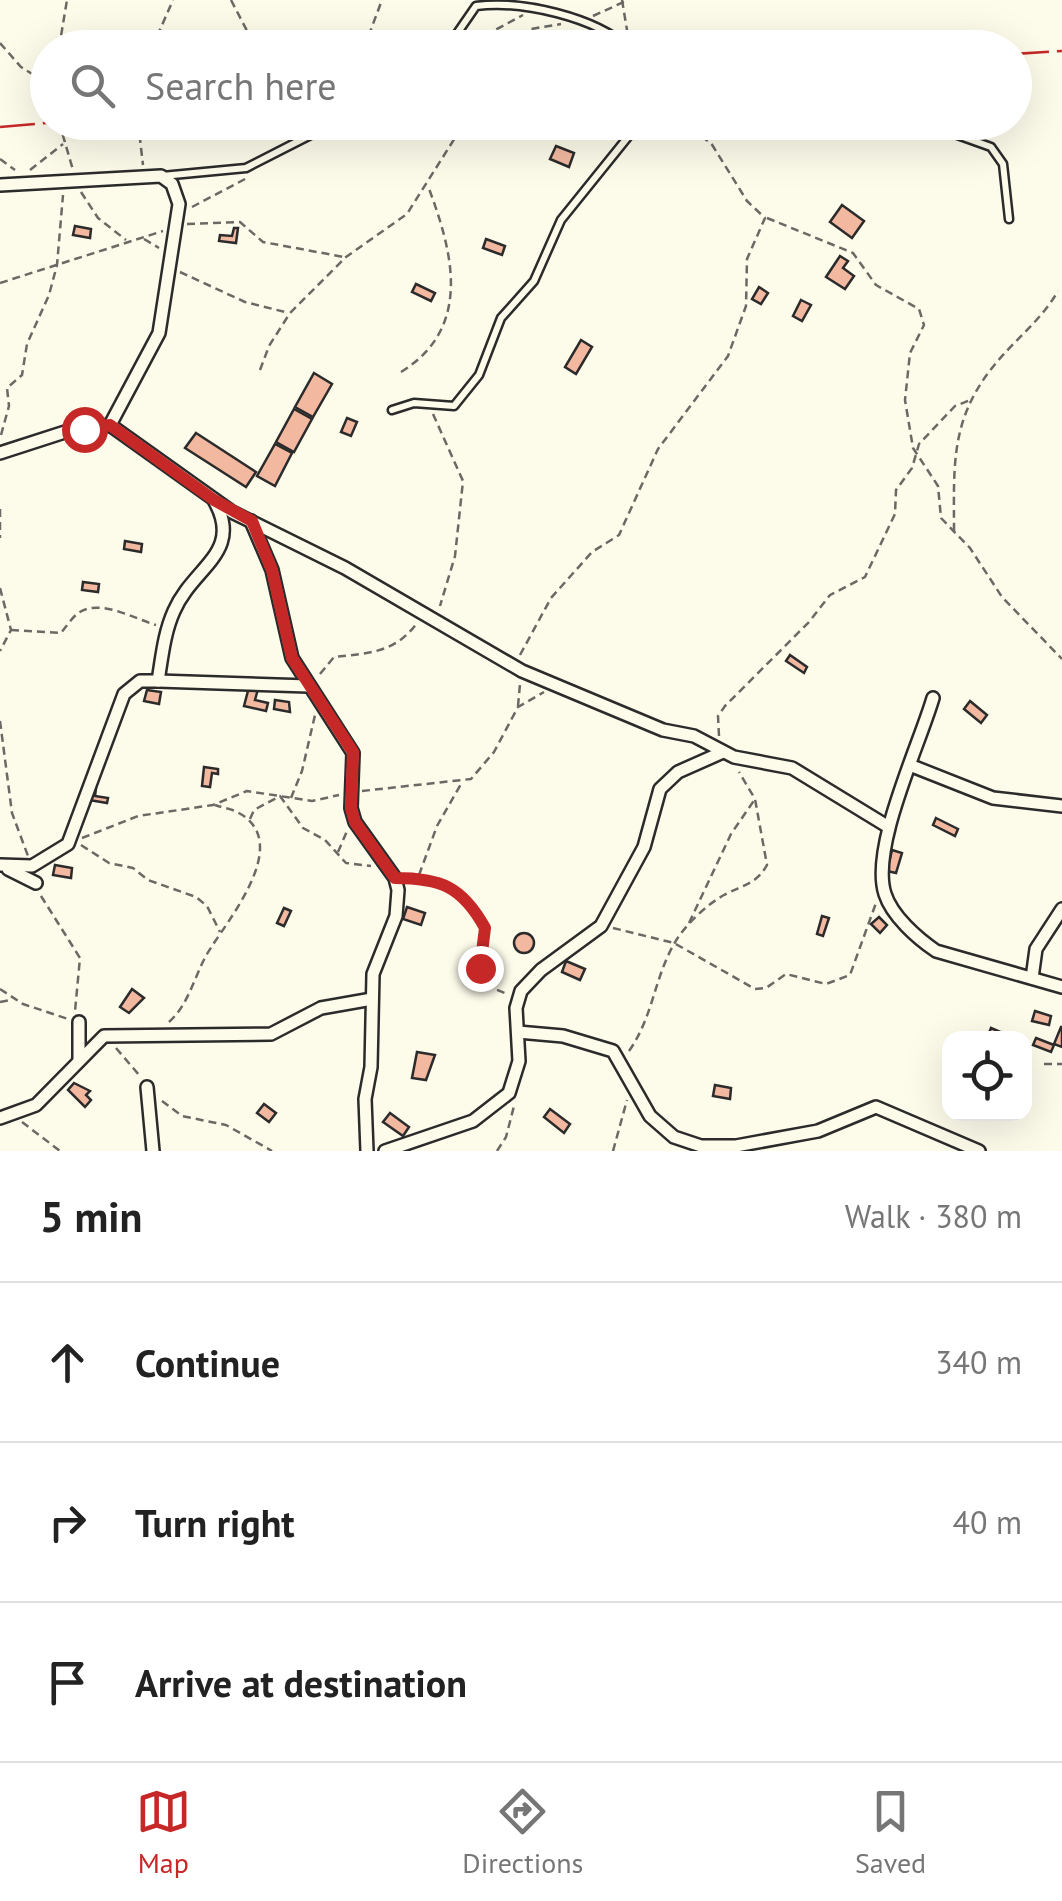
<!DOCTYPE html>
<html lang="en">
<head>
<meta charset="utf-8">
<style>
	body { margin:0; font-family:"PT Sans",sans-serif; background:#f6f6f6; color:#222 }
	.controls { position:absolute; right:30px; bottom:30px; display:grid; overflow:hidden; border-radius:20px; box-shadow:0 10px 40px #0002 }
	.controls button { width:90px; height:90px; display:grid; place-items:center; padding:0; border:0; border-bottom:2px solid #e0e0e0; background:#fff; color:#222; font:50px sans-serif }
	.stop { position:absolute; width:30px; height:30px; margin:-22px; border:8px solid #c62828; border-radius:50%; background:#fff }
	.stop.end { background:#c62828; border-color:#fff; box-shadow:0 2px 10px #0008 }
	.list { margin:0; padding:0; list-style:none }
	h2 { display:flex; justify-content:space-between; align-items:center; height:130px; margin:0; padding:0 40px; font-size:42px }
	h2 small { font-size:32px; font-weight:400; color:#767676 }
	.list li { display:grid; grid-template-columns:65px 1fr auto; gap:30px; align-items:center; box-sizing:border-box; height:160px; padding:0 40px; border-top:2px solid #e0e0e0 }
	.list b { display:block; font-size:38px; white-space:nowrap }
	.list em { font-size:32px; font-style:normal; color:#767676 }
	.icon { flex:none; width:55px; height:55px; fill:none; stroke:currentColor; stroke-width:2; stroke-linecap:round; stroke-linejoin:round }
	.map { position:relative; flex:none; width:1062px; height:1151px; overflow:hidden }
	.search { position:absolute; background:#fff; box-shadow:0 10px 40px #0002; left:30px; right:30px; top:30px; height:110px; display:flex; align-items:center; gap:25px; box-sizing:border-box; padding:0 35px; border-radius:55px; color:#767676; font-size:38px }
	.sheet { height:610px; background:#fff }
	nav { display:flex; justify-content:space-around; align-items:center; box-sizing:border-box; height:140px; border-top:2px solid #e0e0e0; background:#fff; font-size:28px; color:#767676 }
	nav a { display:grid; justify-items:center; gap:5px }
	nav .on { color:#c62828 }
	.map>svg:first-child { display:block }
	.building { fill:#f2b8a0; stroke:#2b2b2b; stroke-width:2.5 }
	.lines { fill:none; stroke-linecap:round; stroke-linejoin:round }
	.service-casing { stroke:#2b2b2b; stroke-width:11 }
	.minor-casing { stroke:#2b2b2b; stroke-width:16 }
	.path { stroke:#6a6964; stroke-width:2.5; stroke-dasharray:8 5; stroke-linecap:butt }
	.service { stroke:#fdfbea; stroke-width:6 }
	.minor { stroke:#fdfbea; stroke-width:11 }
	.power { stroke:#c62828; stroke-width:2.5; stroke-dasharray:35 8 5 8; stroke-linecap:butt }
	.route { stroke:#c62828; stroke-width:12 }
</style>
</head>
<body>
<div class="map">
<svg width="1062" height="1151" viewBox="0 0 1062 1151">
	<rect width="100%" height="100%" fill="#fdfbea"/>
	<!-- building -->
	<g class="building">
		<polygon points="754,122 750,133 729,123 730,122"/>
		<polygon points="556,146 574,153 569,167 550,159"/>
		<polygon points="842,205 864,221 852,238 830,222"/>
		<polygon points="75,226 91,229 90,238 73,235"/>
		<polygon points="234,228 238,228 236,243 219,241 220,235 232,236"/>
		<polygon points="486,239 505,246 502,255 483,248"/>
		<polygon points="840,256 848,261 843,268 854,276 845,289 826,277"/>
		<polygon points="416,284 435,293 431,301 412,292"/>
		<polygon points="759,287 768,293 761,304 752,299"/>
		<polygon points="801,300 811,305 802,321 793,316"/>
		<polygon points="581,340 592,347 576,374 565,367"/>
		<polygon points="314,373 332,384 313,417 295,407"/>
		<polygon points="294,409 312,419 294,452 276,442"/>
		<polygon points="347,418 357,422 351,436 341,432"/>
		<polygon points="196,433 256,472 246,487 185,448"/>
		<polygon points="275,444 292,453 275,486 257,476"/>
		<polygon points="125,541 142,544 141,552 124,549"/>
		<polygon points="83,582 99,584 98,592 82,590"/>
		<polygon points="790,655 807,667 804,673 786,661"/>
		<polygon points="249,687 258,689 255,700 268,703 266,711 244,706"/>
		<polygon points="147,690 161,692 159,704 144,701"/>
		<polygon points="275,700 289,702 290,712 274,709"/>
		<polygon points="970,701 987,715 981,723 964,709"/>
		<polygon points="204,767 218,769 218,774 212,773 210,787 202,786"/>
		<polygon points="91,787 96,788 95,796 108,798 107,803 89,800"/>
		<polygon points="936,818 958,829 955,836 933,825"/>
		<polygon points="892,850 902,853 896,873 887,871"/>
		<polygon points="55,865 72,868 71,878 53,875"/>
		<polygon points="407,907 425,913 421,925 403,919"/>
		<polygon points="284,908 291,911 284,926 277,923"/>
		<polygon points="822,916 829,918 823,936 817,934"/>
		<polygon points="879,917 887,925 880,933 871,924"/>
		<circle cx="524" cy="943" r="10"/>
		<polygon points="566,961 585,969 580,980 562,972"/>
		<polygon points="132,989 144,998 129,1013 120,1007"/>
		<polygon points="1035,1011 1051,1016 1049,1025 1032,1021"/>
		<polygon points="1061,1027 1062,1027 1062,1047 1054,1044"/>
		<polygon points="991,1028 1014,1038 989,1033"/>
		<polygon points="1036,1038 1054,1045 1051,1052 1033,1045"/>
		<polygon points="417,1052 435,1055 426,1080 412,1078"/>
		<polygon points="74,1083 90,1091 86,1095 91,1100 85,1107 68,1090"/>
		<polygon points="715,1085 731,1088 730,1099 713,1096"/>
		<polygon points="264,1104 276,1113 269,1122 257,1113"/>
		<polygon points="550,1109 570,1124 564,1133 544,1117"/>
		<polygon points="390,1113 409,1127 403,1136 383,1122"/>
	</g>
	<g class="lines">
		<!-- service casing -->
		<g class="service-casing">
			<g id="service">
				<path d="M447,48L476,6C522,0 595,17 629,48"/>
				<polyline points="921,122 991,147 1003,164 1009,219"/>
				<polyline points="162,176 246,168 336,122"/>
				<polyline points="392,410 414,403 454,406 479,375 501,318 534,281 561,220 640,122"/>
			</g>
		</g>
		<!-- minor casing -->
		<g class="minor-casing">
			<g id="minor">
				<polyline points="0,185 161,176 172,184 179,204 159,333 110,425 68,431 0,453"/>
				<polyline points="110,425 232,512 345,568 522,671 663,730 694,736 734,757 792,768 887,826"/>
				<polyline points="251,521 272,570 292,658 353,753 351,808 355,822 395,878 398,890 396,916 373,974 371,1067 365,1099 367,1151"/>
				<polyline points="158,681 308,686"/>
				<path d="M933,698C919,746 870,848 885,894C892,916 917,938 936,951L1062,987"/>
				<polyline points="912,766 993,798 1062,806"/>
				<path d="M0,865L32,866L68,844L124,694L140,681H158C162,657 164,633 174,611C193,567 243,553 215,502"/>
				<polyline points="8,869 36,883"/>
				<polyline points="1032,978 1036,949 1062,909"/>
				<polyline points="518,1032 563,1036 613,1051 650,1116 674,1137 701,1146 736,1146 818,1131 876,1107 979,1151"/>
				<polyline points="79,1060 79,1022"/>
				<polyline points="147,1087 153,1151"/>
				<polyline points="0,1118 36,1105 104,1036 271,1034 321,1008 372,999"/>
				<polyline points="385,1151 473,1121 509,1093 519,1061 516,1008 521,991 541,970 601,926 644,847 660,789 678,772 723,752"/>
			</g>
		</g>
		<!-- path -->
		<g class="path">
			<polyline points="231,0 256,48"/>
			<polyline points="622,0 628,36"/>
			<polyline points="593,16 628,0"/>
			<polyline points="0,43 21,67 48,84"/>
			<polyline points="59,48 67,0"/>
			<polyline points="152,48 173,0"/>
			<polyline points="364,48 382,0"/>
			<polyline points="462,48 523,15"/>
			<polyline points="514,48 531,29 561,24"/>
			<polyline points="59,122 73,170"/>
			<polyline points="138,122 143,165"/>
			<polyline points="275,140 275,122"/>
			<polyline points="0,159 15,170"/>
			<polyline points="30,170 63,144"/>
			<polyline points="81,192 98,218 126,240"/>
			<polyline points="192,207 247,178"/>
			<polyline points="767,218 853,253 876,285 919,309 924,325 910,353 905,400 913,448 938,486 941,518 970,548 1002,597 1062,659"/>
			<polyline points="187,224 240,222 263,242 344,257"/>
			<polyline points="144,239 159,248"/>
			<polyline points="180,272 245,302 289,313"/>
			<polyline points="0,283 163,231"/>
			<polyline points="260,370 269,346 290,313 346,257 407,214 465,122"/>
			<path d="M401,372C474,327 452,250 428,186"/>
			<polyline points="433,414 463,481 455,556 440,606"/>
			<polyline points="1,435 9,406 7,388 22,375 27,344 49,295 57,265 63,195"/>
			<polyline points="0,509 0,538"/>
			<path d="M954,531C954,467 950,421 992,368C1014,340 1040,322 1058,291"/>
			<polyline points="0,588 11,630 0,651"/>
			<path d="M11,630L61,633C66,627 71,619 77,614C98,597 135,619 156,625"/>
			<polyline points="520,655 551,598 592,552 619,535 658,449 728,356 746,306 747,259 765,218 747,201 711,143 680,122"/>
			<path d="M320,674L334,657C369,653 395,653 417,623"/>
			<polyline points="518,706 520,684"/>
			<polyline points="0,721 12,813 28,856"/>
			<polyline points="719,736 718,716 725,706 809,622 830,595 865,577 895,514 896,490 912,468 919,444 955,406 973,399"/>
			<polyline points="362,791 471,779 494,752 518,707 544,692"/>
			<polyline points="291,798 302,771 315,715"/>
			<polyline points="250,819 254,810 280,796 303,828 325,840 346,863 371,866"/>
			<polyline points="82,838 138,816 213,805 247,791 312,801 339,795"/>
			<polyline points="81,845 109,863 133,868 148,880 196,897 207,906 220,932"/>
			<polyline points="338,852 347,831"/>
			<polyline points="419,875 437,826 461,784"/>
			<path d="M406,878C443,878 467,895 485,928L480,973L490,987L507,994"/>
			<polyline points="41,896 80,958 75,1011"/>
			<polyline points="689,923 731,834 755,799"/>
			<polyline points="613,928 674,943 755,989 766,988 786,974 826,984 850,975 876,903"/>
			<polyline points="0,989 23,1004 68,1019"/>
			<polyline points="0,1002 11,1000"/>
			<path d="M169,1022C189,1004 194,977 207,954C225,923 296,842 237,812C230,808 222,808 215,805"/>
			<polyline points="116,1048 140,1076"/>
			<path d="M629,1051C653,1017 654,979 674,944C684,926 706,905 724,895C742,885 756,885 767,865L755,799L739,772"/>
			<polyline points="1044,1064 1062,1064"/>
			<polyline points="162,1101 182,1116 226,1125 272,1151"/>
			<polyline points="22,1122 60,1151"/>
			<polyline points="497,1151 506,1137 514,1106"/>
			<polyline points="613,1151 627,1100"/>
		</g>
		<!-- service -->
		<use href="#service" class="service"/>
		<!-- minor -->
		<use href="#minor" class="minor"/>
		<!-- power -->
		<g class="power">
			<polyline points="1014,54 1062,51"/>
			<polyline points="0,127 59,122"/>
		</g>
	</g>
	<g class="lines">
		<!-- route -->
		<path class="route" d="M84,429L110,425L214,500L252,521L272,570L292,658L353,752L351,808L355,822L395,878C440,878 462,886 485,928L480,968"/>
	</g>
</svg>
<div class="controls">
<button><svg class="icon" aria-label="locate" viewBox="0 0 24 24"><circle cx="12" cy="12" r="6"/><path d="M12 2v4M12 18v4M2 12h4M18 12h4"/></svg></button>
</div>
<div class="stop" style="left:84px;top:429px"></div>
<div class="stop end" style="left:480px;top:968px"></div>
<div class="search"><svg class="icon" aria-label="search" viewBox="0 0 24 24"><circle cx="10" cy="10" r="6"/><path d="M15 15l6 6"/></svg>Search here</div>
</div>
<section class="sheet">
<h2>5 min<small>Walk · 380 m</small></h2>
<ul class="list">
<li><svg class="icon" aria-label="ahead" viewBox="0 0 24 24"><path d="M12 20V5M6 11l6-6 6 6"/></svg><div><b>Continue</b></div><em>340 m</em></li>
<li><svg class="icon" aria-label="right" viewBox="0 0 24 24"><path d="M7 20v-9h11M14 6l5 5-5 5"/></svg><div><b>Turn right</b></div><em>40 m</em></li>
<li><svg class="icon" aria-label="arrive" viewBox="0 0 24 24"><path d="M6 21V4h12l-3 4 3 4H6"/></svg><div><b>Arrive at destination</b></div></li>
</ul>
</section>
<nav>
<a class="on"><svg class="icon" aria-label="map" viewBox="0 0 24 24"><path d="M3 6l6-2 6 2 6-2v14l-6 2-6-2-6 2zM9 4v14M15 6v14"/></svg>Map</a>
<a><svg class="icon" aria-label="directions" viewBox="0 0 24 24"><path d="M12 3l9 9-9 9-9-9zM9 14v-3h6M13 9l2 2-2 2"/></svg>Directions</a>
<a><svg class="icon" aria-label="saved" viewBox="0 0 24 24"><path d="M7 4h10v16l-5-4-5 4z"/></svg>Saved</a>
</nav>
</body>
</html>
